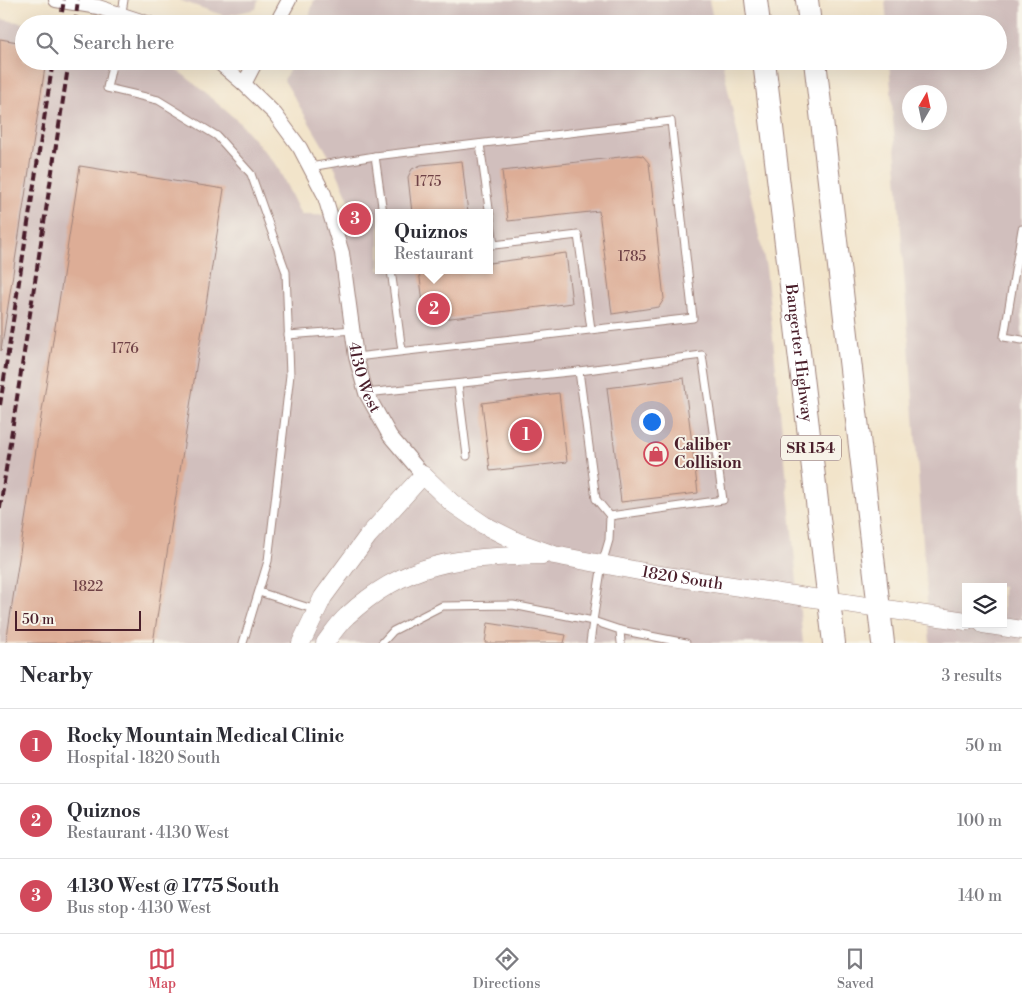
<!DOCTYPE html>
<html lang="en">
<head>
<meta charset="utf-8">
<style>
	body { margin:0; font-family:"Libre Bodoni",serif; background:#f2f2f3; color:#2b2b33 }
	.controls { position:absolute; right:15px; bottom:15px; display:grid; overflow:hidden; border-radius:0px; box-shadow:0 5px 20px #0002 }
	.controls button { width:45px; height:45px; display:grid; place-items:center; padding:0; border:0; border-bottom:1px solid #e1e1e2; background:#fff; color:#2b2b33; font:25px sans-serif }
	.compass { position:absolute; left:902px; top:85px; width:45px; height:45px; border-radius:50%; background:#fff; box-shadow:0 5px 20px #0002; rotate:9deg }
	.scale { position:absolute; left:15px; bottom:12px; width:126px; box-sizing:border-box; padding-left:5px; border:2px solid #4a1f2b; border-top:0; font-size:14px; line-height:18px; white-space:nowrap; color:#4a1f2b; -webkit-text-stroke:4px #f7f3e8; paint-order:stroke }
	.you { position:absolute; left:651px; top:421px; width:18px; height:18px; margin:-12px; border:4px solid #fff; border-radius:50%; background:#1a73e8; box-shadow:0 0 0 8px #1a73e833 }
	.badge { display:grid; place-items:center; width:32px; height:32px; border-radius:50%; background:#d1495b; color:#fff; font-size:16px; font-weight:700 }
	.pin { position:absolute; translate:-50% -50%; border:2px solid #fff; box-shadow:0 1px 5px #0006 }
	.popup { position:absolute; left:375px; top:209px; width:118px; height:65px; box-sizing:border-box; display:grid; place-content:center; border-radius:0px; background:#fff; filter:drop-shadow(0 1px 4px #0005); font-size:16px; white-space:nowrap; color:#7c7c81 }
	.popup b { font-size:19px; color:#2b2b33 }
	.popup::after { content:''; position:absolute; left:50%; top:100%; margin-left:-10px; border:10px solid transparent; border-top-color:#fff }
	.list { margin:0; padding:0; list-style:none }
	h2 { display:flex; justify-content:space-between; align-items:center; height:65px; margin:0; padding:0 20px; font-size:21px }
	h2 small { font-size:16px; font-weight:400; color:#7c7c81 }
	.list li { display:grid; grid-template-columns:32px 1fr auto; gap:15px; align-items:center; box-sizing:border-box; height:75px; padding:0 20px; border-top:1px solid #e1e1e2 }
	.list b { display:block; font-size:19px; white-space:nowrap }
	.list p { margin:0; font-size:16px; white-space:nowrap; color:#7c7c81 }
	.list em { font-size:16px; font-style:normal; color:#7c7c81 }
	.icon { flex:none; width:28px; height:28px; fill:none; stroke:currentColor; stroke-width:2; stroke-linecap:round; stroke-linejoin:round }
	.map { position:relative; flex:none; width:1022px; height:643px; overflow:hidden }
	.search { position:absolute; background:#fff; box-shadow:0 5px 20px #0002; left:15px; right:15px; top:15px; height:55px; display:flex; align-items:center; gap:12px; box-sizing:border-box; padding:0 18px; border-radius:28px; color:#7c7c81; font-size:19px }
	.sheet { height:290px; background:#fff }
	nav { display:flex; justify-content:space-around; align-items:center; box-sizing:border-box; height:70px; border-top:1px solid #e1e1e2; background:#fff; font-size:14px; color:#7c7c81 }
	nav a { display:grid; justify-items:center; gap:2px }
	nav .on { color:#d1495b }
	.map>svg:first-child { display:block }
	.industrial { fill:#d1bfbd; fill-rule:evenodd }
	.building { fill:#ddad96 }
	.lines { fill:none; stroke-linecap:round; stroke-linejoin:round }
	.service-casing { stroke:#9e827a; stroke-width:9 }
	.minor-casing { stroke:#9e827a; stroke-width:16 }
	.tertiary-casing { stroke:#9e827a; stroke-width:19 }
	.trunk-casing { stroke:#9e827a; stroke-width:24 }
	.service { stroke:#fff; stroke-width:7 }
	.minor { stroke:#fff; stroke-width:14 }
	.tertiary { stroke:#fff; stroke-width:18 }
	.trunk { stroke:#fff; stroke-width:22 }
	.rail { stroke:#4a1f2b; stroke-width:4; stroke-dasharray:8 4; stroke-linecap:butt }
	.labels { text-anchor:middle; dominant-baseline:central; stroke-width:4; stroke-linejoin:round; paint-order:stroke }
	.number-label { font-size:14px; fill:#6f4246 }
	.shield { fill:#f7f3e8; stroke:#7e5f64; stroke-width:1 }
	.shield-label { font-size:15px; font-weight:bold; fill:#4a1f2b }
	.street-label { font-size:16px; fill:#4a1f2b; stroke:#f7f3e8 }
	.poi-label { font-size:16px; font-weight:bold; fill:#4a1f2b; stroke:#f7f3e8; text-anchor:start }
</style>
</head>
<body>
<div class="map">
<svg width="1022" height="643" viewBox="0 0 1022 643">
	<rect width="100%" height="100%" fill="#f7f3e8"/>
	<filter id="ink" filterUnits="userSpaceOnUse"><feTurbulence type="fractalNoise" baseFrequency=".02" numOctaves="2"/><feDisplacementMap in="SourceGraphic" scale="10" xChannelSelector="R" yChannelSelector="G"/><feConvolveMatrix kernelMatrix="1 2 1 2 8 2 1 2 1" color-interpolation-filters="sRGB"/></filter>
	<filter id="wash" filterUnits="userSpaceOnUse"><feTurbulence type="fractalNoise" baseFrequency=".0096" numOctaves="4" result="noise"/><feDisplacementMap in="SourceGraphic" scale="20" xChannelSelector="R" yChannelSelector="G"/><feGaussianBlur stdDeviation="1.12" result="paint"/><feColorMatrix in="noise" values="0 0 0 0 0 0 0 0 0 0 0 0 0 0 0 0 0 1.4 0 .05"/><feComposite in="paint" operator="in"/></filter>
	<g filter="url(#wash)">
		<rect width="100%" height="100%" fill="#f2e4ca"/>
		<!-- industrial -->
		<g class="industrial">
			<polygon points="179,0 258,0 256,9 225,16"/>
			<polygon points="314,0 709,0 714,24 307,24"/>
			<path d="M885,0H1022V643H930L889,61H998V24H887ZM910,92H940V122H910ZM966,587H1003V624H966Z"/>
			<path d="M0,19L29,24H24V61H161L185,76L238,121L277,166L301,215L356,216L332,161L284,80L294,61H722L766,268L803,643H0ZM379,213H489V270H379Z"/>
		</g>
		<g id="blocks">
			<!-- building -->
			<g class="building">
				<polygon points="0,39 24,43 24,61 46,61 1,351"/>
				<polygon points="637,155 643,156 649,163 664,299 659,307 612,314 599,211 508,221 502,171"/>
				<polygon points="462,161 468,213 412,213 408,177 412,169 421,165"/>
				<polygon points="80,166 224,189 153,643 6,643"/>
				<polygon points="566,253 572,303 435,320 428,317 424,311 419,270 489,270 489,263"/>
				<polygon points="684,378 698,493 621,502 607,388"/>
				<polygon points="559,393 567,462 490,471 482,403"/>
				<polygon points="488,623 566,635 564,643 485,643"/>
			</g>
		</g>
	</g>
	<g filter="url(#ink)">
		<use href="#blocks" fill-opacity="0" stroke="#9e827a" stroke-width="1"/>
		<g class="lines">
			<!-- service casing -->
			<g class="service-casing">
				<g id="service">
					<polyline points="120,24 124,0"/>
					<polyline points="113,61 107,88 158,100 217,136 251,174 286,272 290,375 268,561 243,643"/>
					<polyline points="480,144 494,245 578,235 591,329"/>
					<polyline points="375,156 383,213"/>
					<polyline points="310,167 375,156 671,121 693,318 356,357"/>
					<polyline points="1022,229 1004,337 1022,340"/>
					<polyline points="391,270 402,351"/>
					<polyline points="288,335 353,330"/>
					<polyline points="458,384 467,456"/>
					<polyline points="366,393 579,371 596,499 610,516"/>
					<polyline points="259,592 316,610"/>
					<polyline points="620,630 686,643"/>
					<polyline points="382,643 393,631 442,606 513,605 593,621 602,564 609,540 610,516 723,500 702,355 579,371"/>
					<polyline points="590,643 593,621 620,630 621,643"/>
				</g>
			</g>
			<!-- minor casing -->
			<g class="minor-casing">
				<g id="minor">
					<polyline points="56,0 98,7 150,24"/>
					<polyline points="276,24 289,0"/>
					<path id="s1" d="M217,61L244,84L275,114L300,148L324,194L342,253L356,357L366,393L390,436L423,475"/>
					<polyline points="244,84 256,61"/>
				</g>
			</g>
			<!-- tertiary casing -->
			<g class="tertiary-casing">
				<g id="tertiary">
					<polyline points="983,624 1022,630"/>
					<path id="s2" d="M301,643L323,597L368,536L423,475L452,503L484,525L518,542L554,555L660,575L966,621"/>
					<path d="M325,643C332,634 338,624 347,616C409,558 463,558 543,555"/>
				</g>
			</g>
			<!-- trunk casing -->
			<g class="trunk-casing">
				<g id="trunk">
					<polyline points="756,0 759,24"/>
					<polyline points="807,0 810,24"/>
					<path id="s3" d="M764,61L834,643"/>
					<polyline points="815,61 883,643"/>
				</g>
			</g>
			<!-- service -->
			<use href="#service" class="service"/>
			<!-- minor -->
			<use href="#minor" class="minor"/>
			<!-- tertiary -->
			<use href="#tertiary" class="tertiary"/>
			<!-- trunk -->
			<use href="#trunk" class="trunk"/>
			<!-- rail -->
			<g class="rail">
				<polyline points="60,24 64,0"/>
				<polyline points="75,24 78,0"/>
				<polyline points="0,405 53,61"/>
				<polyline points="0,508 69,61"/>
			</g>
		</g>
	</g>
	<!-- icons -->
	<defs>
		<g id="shop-ring" transform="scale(1.25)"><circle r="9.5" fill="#f7f3e8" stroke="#d1495b" stroke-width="1.5"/><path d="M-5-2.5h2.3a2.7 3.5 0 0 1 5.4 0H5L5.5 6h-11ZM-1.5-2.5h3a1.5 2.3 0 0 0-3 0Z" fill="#d1495b"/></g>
	</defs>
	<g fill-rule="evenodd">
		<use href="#shop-ring" x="656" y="454"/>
	</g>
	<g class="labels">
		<!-- number labels -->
		<g class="number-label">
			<text x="428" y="182">1775</text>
			<text x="632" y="257">1785</text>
			<text x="125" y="349">1776</text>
			<text x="88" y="587">1822</text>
		</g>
		<!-- shield labels -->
		<rect class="shield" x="781" y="435.5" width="60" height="25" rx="4"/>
		<g class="shield-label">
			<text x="811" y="448">SR 154</text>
		</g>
		<!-- street labels -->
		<g class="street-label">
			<text stroke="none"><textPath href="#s3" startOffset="294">Bangerter Highway</textPath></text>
			<text stroke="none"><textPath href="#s1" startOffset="361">4130 West</textPath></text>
			<text stroke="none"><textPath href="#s2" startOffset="495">1820 South</textPath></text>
		</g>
		<!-- poi labels -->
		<g class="poi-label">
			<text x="674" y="445">Caliber<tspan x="674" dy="18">Collision</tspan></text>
		</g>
	</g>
</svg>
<div class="controls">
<button><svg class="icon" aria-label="layers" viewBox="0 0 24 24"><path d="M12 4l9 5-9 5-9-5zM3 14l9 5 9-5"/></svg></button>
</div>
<svg class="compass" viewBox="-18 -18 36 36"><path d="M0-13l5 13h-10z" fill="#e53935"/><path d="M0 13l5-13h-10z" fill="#7c7c81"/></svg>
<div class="scale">50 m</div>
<div class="you"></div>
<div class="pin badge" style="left:526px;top:435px">1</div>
<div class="pin badge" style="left:434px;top:309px">2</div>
<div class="popup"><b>Quiznos</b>Restaurant</div>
<div class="pin badge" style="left:355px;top:219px">3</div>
<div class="search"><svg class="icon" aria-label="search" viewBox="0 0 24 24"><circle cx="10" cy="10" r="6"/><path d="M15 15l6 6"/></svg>Search here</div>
</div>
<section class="sheet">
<h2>Nearby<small>3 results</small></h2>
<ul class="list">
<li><span class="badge">1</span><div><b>Rocky Mountain Medical Clinic</b><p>Hospital · 1820 South</p></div><em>50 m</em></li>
<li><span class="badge">2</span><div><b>Quiznos</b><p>Restaurant · 4130 West</p></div><em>100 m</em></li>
<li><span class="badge">3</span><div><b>4130 West @ 1775 South</b><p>Bus stop · 4130 West</p></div><em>140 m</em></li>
</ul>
</section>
<nav>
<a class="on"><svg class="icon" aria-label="map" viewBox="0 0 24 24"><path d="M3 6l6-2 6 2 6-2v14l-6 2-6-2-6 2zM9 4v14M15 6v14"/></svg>Map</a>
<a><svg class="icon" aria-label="directions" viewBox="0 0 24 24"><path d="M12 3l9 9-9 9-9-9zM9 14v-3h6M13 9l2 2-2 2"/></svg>Directions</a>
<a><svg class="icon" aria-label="saved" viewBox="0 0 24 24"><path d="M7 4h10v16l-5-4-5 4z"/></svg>Saved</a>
</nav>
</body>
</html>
